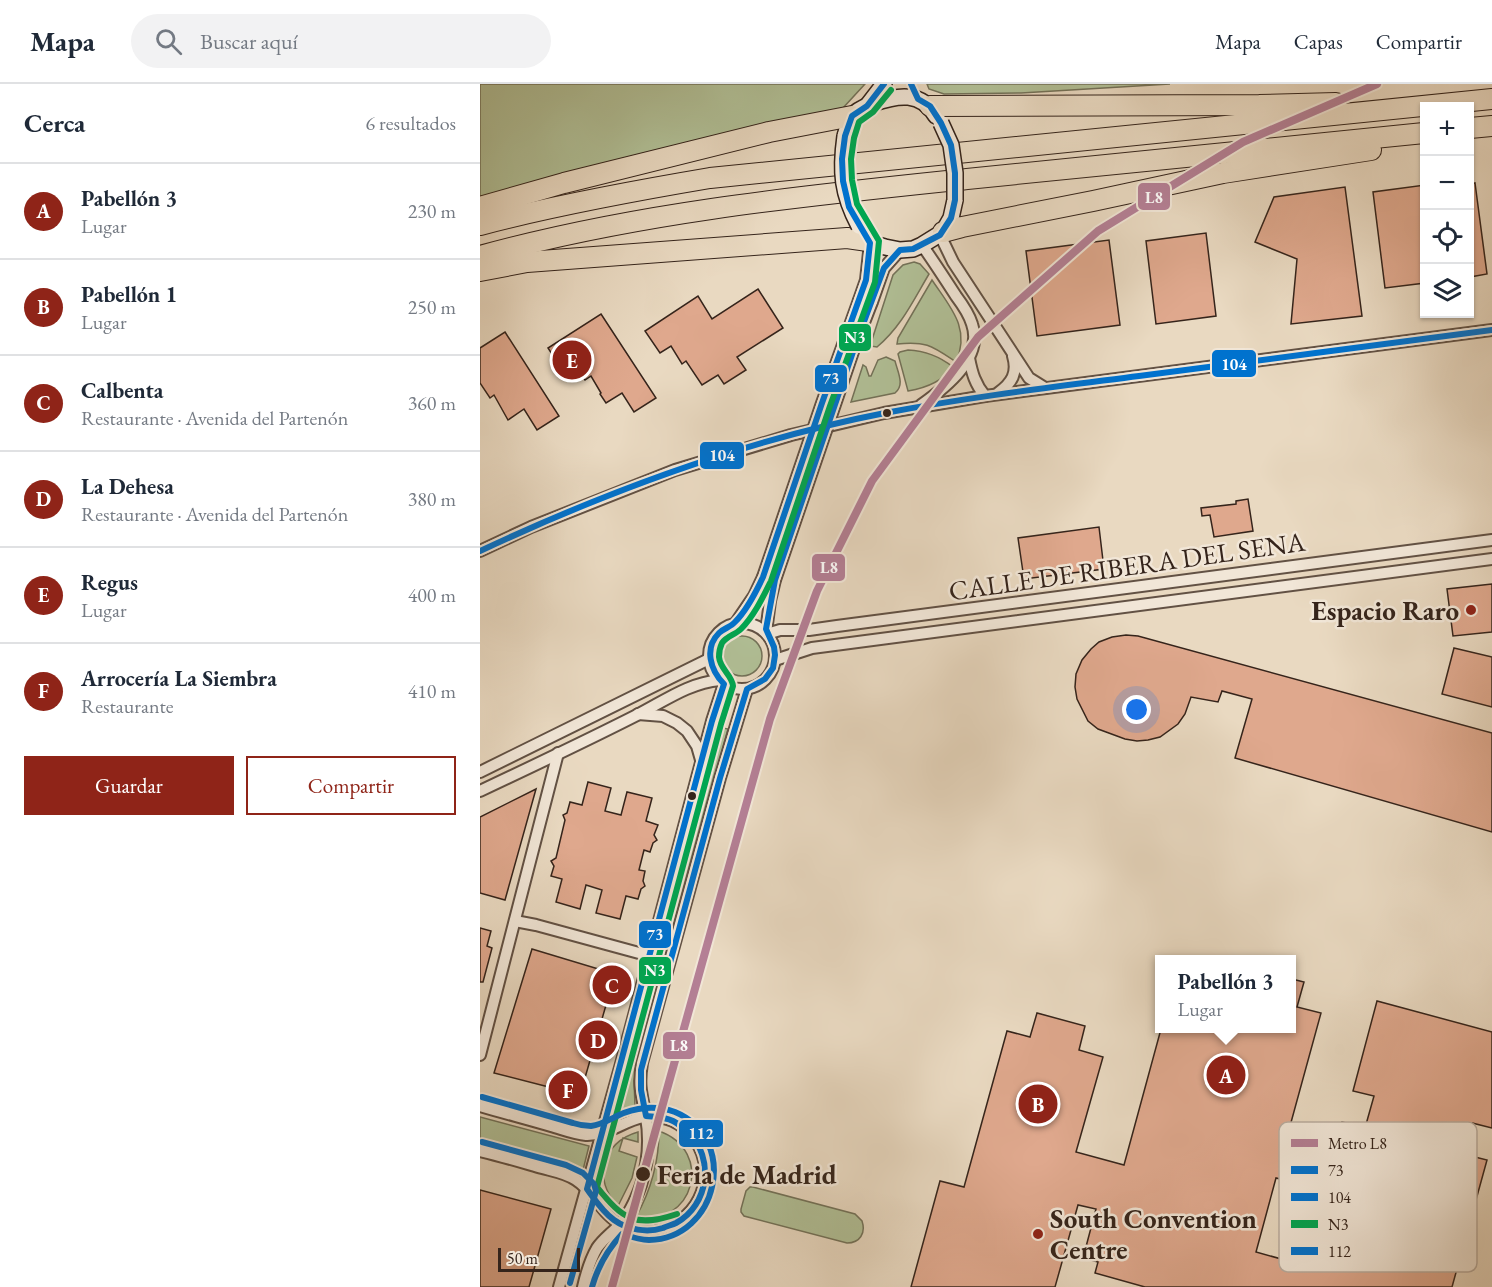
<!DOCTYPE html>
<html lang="es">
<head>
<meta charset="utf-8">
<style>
	body { margin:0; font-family:"EB Garamond",serif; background:#f2f2f3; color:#1f2937 }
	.controls { position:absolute; right:18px; top:18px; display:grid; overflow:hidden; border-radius:0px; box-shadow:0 2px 4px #0004 }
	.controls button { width:54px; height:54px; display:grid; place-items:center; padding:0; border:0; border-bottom:2px solid #e0e1e3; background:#fff; color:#1f2937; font:30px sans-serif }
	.scale { position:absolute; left:18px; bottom:15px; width:82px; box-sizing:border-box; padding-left:6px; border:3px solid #35241b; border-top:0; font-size:16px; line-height:21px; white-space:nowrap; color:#35241b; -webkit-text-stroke:4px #f1e6d7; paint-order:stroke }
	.you { position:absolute; left:657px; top:626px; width:21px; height:21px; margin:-15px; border:4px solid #fff; border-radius:50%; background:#1a73e8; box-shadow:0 0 0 9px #1a73e833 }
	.badge { display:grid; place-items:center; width:39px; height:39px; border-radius:50%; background:#8f2418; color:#fff; font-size:20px; font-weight:700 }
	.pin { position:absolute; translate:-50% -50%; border:3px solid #fff; box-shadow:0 2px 6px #0006 }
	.popup { position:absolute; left:675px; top:871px; width:141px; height:78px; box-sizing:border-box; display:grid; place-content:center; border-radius:0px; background:#fff; filter:drop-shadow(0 2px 4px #0005); font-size:20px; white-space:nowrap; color:#747a83 }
	.popup b { font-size:22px; color:#1f2937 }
	.popup::after { content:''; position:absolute; left:50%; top:100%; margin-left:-12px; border:12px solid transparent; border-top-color:#fff }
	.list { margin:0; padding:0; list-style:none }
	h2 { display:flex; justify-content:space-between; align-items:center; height:78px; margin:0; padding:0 24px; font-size:26px }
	h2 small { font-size:20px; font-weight:400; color:#747a83 }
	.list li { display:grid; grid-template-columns:39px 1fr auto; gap:18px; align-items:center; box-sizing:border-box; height:96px; padding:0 24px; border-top:2px solid #e0e1e3 }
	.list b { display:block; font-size:22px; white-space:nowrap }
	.list p { margin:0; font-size:20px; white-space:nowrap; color:#747a83 }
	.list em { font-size:20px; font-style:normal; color:#747a83 }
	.actions { display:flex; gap:12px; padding:18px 24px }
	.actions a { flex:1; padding:14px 0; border:2px solid #8f2418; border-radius:0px; text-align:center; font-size:21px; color:#8f2418 }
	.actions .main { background:#8f2418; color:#fff }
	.icon { flex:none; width:33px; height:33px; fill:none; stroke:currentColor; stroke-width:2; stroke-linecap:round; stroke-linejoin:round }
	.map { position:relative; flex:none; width:1012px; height:1203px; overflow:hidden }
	header { display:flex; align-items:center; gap:36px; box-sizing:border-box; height:84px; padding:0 30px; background:#fff; border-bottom:2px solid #e0e1e3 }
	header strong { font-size:28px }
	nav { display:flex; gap:33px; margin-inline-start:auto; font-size:21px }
	.search { width:420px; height:54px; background:#f2f2f3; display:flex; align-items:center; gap:15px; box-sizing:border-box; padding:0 21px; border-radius:33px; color:#747a83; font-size:22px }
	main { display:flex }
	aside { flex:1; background:#fff }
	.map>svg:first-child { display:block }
	.green { fill:#b1c097; stroke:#737259; stroke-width:1.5 }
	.building { fill:#dfa88d; stroke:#35241b; stroke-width:1.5 }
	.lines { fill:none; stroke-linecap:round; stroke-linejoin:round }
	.street-casing { stroke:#625144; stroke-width:14 }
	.secondary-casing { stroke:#35241b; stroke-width:18 }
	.highway-casing { stroke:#35241b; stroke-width:22 }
	.street { stroke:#f1e6d7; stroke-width:10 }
	.secondary { stroke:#f1e6d7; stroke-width:15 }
	.highway { stroke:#e9d9c1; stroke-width:20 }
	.street-bridge-casing { stroke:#625144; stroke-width:14; stroke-linecap:butt }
	.secondary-bridge-casing { stroke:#35241b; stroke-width:18; stroke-linecap:butt }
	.street-bridge { stroke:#f1e6d7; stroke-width:10 }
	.secondary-bridge { stroke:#f1e6d7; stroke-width:15 }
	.bus-1-casing { stroke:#f1e6d7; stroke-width:10 }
	.bus-2-casing { stroke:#f1e6d7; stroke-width:10 }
	.bus-3-casing { stroke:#f1e6d7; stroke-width:10 }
	.bus-4-casing { stroke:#f1e6d7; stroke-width:10 }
	.bus-1 { stroke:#0072ce; stroke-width:6 }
	.bus-2 { stroke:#0072ce; stroke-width:6 }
	.bus-3 { stroke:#00a651; stroke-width:6 }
	.bus-4 { stroke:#0072ce; stroke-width:6 }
	.metro-1-casing { stroke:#f1e6d7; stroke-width:12 }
	.metro-1 { stroke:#b47f95; stroke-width:8 }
	.bus-dot { fill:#35241b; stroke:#f1e6d7; stroke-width:2 }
	.poi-dot { fill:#8f2418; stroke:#f1e6d7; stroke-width:2 }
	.labels { text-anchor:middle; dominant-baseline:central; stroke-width:5; stroke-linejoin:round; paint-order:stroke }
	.street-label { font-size:27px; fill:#35241b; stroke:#f1e6d7 }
	.poi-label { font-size:27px; font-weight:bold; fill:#35241b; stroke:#f1e6d7; text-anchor:end }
	.stop-label { font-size:27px; font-weight:bold; fill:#35241b; stroke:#f1e6d7; text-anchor:start }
	.key { fill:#f1e6d7; stroke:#b9ac9f; stroke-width:1.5 }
	.key-label { font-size:16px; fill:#35241b }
	.line-badge { stroke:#f1e6d7; stroke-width:2 }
	.badge-label { font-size:16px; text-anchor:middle; font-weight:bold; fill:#fff }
</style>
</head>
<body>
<header>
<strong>Mapa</strong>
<div class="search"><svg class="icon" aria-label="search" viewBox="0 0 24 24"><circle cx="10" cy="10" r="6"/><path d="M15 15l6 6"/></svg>Buscar aquí</div>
<nav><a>Mapa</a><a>Capas</a><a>Compartir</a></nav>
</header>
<main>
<aside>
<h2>Cerca<small>6 resultados</small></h2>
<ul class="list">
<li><span class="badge">A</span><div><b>Pabellón 3</b><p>Lugar</p></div><em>230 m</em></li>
<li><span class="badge">B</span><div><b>Pabellón 1</b><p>Lugar</p></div><em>250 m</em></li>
<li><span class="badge">C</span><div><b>Calbenta</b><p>Restaurante · Avenida del Partenón</p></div><em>360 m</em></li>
<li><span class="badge">D</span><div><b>La Dehesa</b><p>Restaurante · Avenida del Partenón</p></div><em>380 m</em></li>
<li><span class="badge">E</span><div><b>Regus</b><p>Lugar</p></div><em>400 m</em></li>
<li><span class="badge">F</span><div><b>Arrocería La Siembra</b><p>Restaurante</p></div><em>410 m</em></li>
</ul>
<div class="actions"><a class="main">Guardar</a><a>Compartir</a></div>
</aside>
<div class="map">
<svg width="1012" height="1203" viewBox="0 0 1012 1203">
	<rect width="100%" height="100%" fill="#e9d9c1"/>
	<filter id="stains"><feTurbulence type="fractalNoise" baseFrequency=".00333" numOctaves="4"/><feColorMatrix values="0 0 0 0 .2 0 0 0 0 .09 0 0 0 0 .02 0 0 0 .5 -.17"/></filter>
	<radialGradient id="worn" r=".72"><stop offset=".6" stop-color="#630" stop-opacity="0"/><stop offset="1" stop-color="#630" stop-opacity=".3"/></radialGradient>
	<!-- green -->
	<g class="green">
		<polygon points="0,0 385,0 362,25 0,113"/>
		<polygon points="447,0 690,0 541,9 464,10 449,5"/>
		<path d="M434,178L440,180L449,190C433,217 421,243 397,263L390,262L413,191L423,181Z"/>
		<path d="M452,196C470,223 491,244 476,278C452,262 447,257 417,260L418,254Z"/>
		<path d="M428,266C446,267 459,272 473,283C462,298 446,304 428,307L418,270L420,268Z"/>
		<path d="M406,273L415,277C418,289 425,301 415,309L371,318L383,281L386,283L389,292H391L398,276Z"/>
		<circle cx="262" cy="572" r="20"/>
		<polygon points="238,643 248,645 159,973 150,971"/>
		<polygon points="147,979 157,982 154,997 155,1022 133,1030"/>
		<polygon points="0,1033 109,1062 103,1086 0,1058"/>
		<path d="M179,1047C235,1067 214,1144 156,1133C171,1106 179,1078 179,1047Z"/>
		<path d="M158,1048V1058L143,1054L139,1067L157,1073L152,1094L138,1122C112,1096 122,1058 158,1048Z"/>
		<path d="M270,1103H273L375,1130L382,1137C386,1149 380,1159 367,1159L264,1132L261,1128V1125L266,1107Z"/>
	</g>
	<!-- building -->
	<g class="building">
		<polygon points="995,99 1007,190 990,193 990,100"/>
		<polygon points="945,101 945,199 905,204 893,108"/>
		<polygon points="865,103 882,232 811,240 817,175 775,158 794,113"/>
		<polygon points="726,149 736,232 676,240 666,157"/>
		<polygon points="629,156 640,241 557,252 546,167"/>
		<polygon points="278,205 303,244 257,273 266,286 244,300 238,291 222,301 206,277 202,280 191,262 180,269 165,247 218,212 232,235"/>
		<polygon points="121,230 176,314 154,328 142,309 126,319 120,310 121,309 111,292 105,296 94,280 83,287 68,264"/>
		<polygon points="25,248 79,332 57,346 44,325 28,336 14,311 10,314 0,299 0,264"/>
		<polygon points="768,415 773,447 734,453 730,431 722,432 721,424 756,420 756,417"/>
		<polygon points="619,443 624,485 544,495 538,454"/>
		<polygon points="1012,500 1012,548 973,552 967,505"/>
		<polygon points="646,551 658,552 1012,649 1012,748 755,674 772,615 742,607 738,618 711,613 705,630 698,640 680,653 668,656 657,657 645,655 618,645 608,637 597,615 595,603 596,590 602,576 611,565 619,558 632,553"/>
		<polygon points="974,564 1012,573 1012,623 962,610"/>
		<polygon points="108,698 131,704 125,727 141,731 147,708 172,714 166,737 178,741 174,751 177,756 173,759 170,768 164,766 159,786 165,787 163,797 165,802 161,805 158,815 146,812 140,835 116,829 122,806 106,801 100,825 76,818 82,795 71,792 74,782 71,777 76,774 85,736 83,731 87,729 90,718 102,721"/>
		<polygon points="56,705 25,816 0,809 0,733"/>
		<polygon points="0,844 11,847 7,862 12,864 3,898 0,898"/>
		<polygon points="52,865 135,890 100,1011 14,989"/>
		<polygon points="812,895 824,898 817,923 841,929 807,1053 823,1057 812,1098 796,1094 776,1168 823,1181 862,1038 885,1044 894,1012 873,1007 897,917 1012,948 1012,1044 992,1039 983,1070 1007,1076 972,1203 665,1203 615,1189 618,1178 603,1174 616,1125 598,1121 575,1203 431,1203 460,1097 484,1103 527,947 550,953 557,929 605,942 599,966 623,973 596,1068 644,1081 681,945 812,945"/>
		<polygon points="0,1106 71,1125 49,1203 0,1203"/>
	</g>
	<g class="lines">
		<!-- street casing -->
		<g class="street-casing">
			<g id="street">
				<polyline points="460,151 473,178 549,294 565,304"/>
				<polyline points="379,216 386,196 390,159"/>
				<polyline points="392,218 404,184 420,166"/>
				<path d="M489,274C492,289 495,300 505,312"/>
				<path d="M518,309C532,299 538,289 533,272"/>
				<path d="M441,321C465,304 504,274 492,240C489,230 482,220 476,212C465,195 454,178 442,161"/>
				<polyline points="0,467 51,443 195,386 311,351 404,329 505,312 1012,246"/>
				<circle cx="262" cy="572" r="33"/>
				<polyline points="255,540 274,512 283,493"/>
				<polyline points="286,548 290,517 295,496"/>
				<polyline points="287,550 300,546 329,546 357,542 1012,456"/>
				<polyline points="295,576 332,564 1012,475"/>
				<polyline points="158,630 183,632 197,639 207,647 217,662 221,676"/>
				<polyline points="0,688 229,575"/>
				<path d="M0,707C53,682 106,657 159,630C186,616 209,599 240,596"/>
				<polyline points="35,837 56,841 170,872"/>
				<polyline points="0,971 78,669"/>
				<path d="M0,1022C24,1029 47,1035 71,1042C82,1045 94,1050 106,1051C139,1052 153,1021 193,1037C211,1045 224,1065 225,1084C228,1129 183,1161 141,1140C122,1131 114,1107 96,1096C86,1089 73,1087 62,1084C41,1078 21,1072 0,1067"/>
				<polyline points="79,1203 144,969 232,637 244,600"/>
				<path d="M103,1203C106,1190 110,1176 117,1164C123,1155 132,1149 139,1141C149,1131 156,1115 161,1101C168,1079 170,1056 166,1033C162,1011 158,1003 162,979L240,694L267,605"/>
			</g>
		</g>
		<!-- secondary casing -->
		<g class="secondary-casing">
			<g id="secondary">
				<polyline points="387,22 404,0"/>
				<path d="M365,52C367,46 369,36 373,31C378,25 387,22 394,19C418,11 441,7 456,32"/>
				<polyline points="383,149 388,157 390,159 405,163 420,166 433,165 442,161 463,148 471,134 475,116"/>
			</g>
		</g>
		<!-- highway casing -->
		<g class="highway-casing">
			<g id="highway">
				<polyline points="450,22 779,21 856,19"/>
				<polyline points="990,44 1012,42"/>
				<polyline points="0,123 84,99 289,48 372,32"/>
				<path d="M0,141C76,121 153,107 230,94L1012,15"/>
				<polyline points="463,148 482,143 613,117 743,89 891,66"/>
				<path d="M0,172C159,128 324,112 487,95C639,80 792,64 944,49"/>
				<polyline points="0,187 47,178 367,154 388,157"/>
			</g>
		</g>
		<!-- street -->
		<use href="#street" class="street"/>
		<!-- secondary -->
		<use href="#secondary" class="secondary"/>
		<!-- highway -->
		<use href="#highway" class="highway"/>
		<!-- street-bridge casing -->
		<g class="street-bridge-casing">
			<g id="street-bridge">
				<polyline points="283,493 342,319 379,216"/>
				<polyline points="295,496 376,259 392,218"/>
			</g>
		</g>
		<!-- secondary-bridge casing -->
		<g class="secondary-bridge-casing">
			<g id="secondary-bridge">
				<polyline points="461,39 471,61 475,89 475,116"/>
				<path d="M365,52C360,88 362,110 379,142"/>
			</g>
		</g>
		<!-- street-bridge -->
		<use href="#street-bridge" class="street-bridge"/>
		<!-- secondary-bridge -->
		<use href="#secondary-bridge" class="secondary-bridge"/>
		<!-- bus-1 casing -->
		<g class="bus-1-casing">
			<path id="bus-1" d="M404,0L387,22L372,32L365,52L362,75L363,97L369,123L390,159L386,196L342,319L283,493C276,508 267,526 255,538C251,543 244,544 239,549C224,564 230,586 244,600L232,637L107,1105C115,1116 123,1128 134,1136C148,1146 167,1149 183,1144C187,1142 192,1141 196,1139C229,1121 235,1074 208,1048C203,1044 199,1040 193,1037C185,1033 175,1033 166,1032L161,1006V986L240,694L267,605L285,595L293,584L295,571L294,563L286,545L295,496L376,259L404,184L420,166L433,165L460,151L471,134L475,116V89L471,61L461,39L450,22L438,15L431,0"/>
		</g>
		<!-- bus-2 casing -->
		<g class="bus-2-casing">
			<path id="bus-2" d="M0,467C128,407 266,356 405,329C489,313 574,303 659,292C777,277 894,261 1012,246"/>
		</g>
		<!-- bus-3 casing -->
		<g class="bus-3-casing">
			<path id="bus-3" d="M197,1130C156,1144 143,1136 117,1103L241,640L253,602C252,591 240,585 239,573C239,568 240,563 242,559C247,552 255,551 261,545C274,532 283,513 291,497L350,322L395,198L399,157L377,120L372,96L371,75L374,54L379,38L393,28L411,6"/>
		</g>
		<!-- bus-4 casing -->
		<g class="bus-4-casing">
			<g id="bus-4">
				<path d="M2,1013L93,1039C99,1041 105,1042 111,1042C120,1041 129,1036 137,1032C155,1023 176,1021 195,1028C260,1055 238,1155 169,1156C160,1156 151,1153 142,1150C127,1166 118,1182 112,1203"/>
				<polyline points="2,1058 86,1081 103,1089 114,1100 116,1107 90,1199"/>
			</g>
		</g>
		<!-- bus-1 -->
		<use href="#bus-1" class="bus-1"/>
		<!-- bus-2 -->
		<use href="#bus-2" class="bus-2"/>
		<!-- bus-3 -->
		<use href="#bus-3" class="bus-3"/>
		<!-- bus-4 -->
		<use href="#bus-4" class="bus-4"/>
		<!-- metro-1 casing -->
		<g class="metro-1-casing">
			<polyline id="metro-1" points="132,1203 290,635 337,507 392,397 498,253 618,147 763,58 897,0"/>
		</g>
		<!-- metro-1 -->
		<use href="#metro-1" class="metro-1"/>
	</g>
	<!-- markers -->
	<g class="bus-dot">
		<circle cx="407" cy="329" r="5"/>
		<circle cx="212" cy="712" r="5"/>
		<circle cx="163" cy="1090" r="8"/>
	</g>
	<g class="poi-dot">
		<circle cx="991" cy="526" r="6"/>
		<circle cx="558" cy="1150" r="6"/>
	</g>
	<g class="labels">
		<!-- street labels -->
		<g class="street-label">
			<text transform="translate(647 482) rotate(-8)">CALLE DE RIBERA DEL SENA</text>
		</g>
		<!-- poi labels -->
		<g class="poi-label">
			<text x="979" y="526">Espacio Raro</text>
			<text x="570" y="1134" text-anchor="start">South Convention<tspan x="570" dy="31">Centre</tspan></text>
		</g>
		<!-- stop labels -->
		<g class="stop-label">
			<text x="177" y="1090">Feria de Madrid</text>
		</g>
	</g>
	<!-- legend -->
	<rect x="799" y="1038" width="198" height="150" rx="9" class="key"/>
	<rect x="811" y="1055" width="27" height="8" fill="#b47f95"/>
	<rect x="811" y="1082" width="27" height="8" fill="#0072ce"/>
	<rect x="811" y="1109" width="27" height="8" fill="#0072ce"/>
	<rect x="811" y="1136" width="27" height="8" fill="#00a651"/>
	<rect x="811" y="1163" width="27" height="8" fill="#0072ce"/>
	<g class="key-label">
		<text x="848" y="1065">Metro L8</text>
		<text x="848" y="1092">73</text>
		<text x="848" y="1119">104</text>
		<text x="848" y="1146">N3</text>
		<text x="848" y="1173">112</text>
	</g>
	<g class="line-badge">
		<rect x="657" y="98" width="34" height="29" rx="6" fill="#b47f95"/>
		<rect x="358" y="239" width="34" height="29" rx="6" fill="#00a651"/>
		<rect x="731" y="265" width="46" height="29" rx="6" fill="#0072ce"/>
		<rect x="334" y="280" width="34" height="29" rx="6" fill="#0072ce"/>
		<rect x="219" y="357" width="46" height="29" rx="6" fill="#0072ce"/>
		<rect x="331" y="469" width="35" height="29" rx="6" fill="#b47f95"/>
		<rect x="158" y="836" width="34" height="29" rx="6" fill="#0072ce"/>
		<rect x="158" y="872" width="34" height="29" rx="6" fill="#00a651"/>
		<rect x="182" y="947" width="34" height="29" rx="6" fill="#b47f95"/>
		<rect x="198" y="1035" width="46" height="29" rx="6" fill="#0072ce"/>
	</g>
	<g class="badge-label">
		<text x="674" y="119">L8</text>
		<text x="375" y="259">N3</text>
		<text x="754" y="286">104</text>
		<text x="351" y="300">73</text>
		<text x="242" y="377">104</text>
		<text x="349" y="489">L8</text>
		<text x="175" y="856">73</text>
		<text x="175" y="892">N3</text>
		<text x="199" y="967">L8</text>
		<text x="221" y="1055">112</text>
	</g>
	<rect width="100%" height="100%" filter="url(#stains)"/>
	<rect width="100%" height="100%" fill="url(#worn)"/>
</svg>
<div class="controls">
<button>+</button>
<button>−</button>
<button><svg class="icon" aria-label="locate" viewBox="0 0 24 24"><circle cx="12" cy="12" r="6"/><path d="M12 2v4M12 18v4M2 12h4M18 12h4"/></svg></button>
<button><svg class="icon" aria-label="layers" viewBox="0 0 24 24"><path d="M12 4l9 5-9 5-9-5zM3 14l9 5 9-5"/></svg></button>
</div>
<div class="scale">50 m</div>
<div class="you"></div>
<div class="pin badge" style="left:746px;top:991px">A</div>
<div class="popup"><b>Pabellón 3</b>Lugar</div>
<div class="pin badge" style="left:558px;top:1020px">B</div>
<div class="pin badge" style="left:132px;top:901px">C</div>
<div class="pin badge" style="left:118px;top:956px">D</div>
<div class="pin badge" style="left:92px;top:276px">E</div>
<div class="pin badge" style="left:88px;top:1006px">F</div>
</div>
</main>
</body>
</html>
